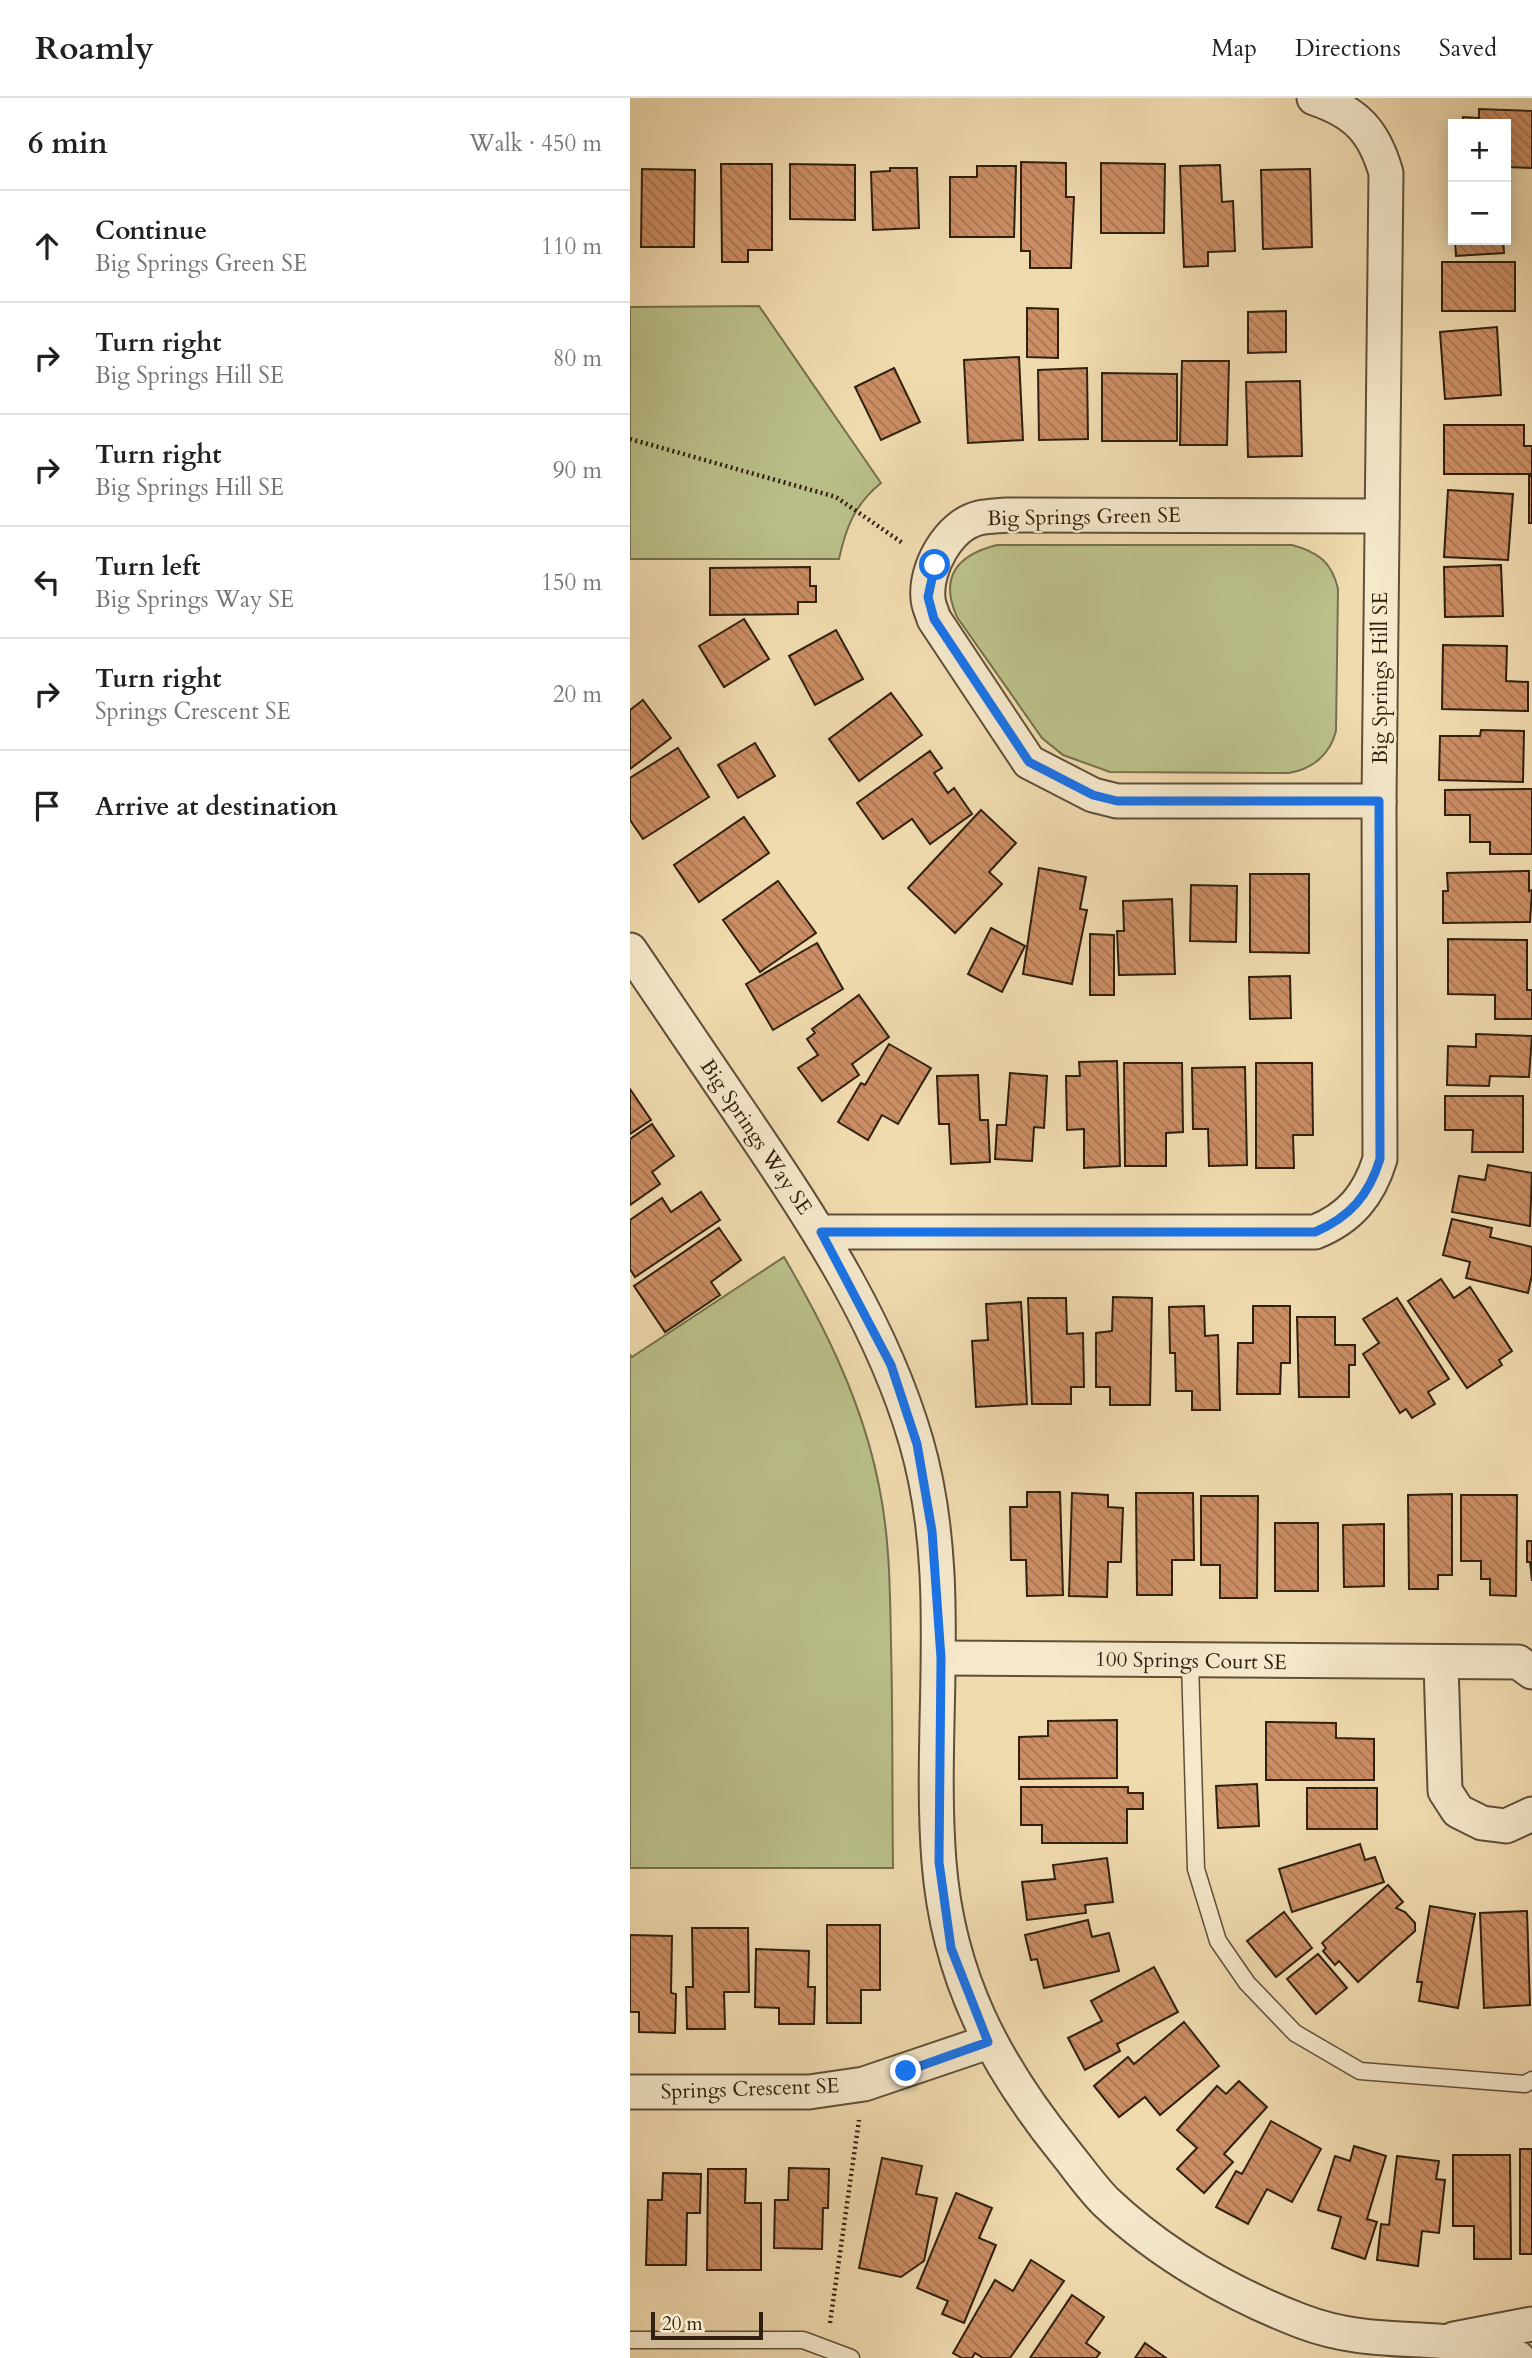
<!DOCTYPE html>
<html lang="en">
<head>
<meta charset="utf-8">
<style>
	body { margin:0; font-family:Cardo,serif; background:#f6f6f6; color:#202124 }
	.controls { position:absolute; right:21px; top:21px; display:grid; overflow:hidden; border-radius:0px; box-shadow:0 4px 18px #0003 }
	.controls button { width:63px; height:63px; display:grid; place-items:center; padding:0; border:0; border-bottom:2px solid #e0e0e0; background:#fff; color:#202124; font:35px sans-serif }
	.scale { position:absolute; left:21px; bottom:18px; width:112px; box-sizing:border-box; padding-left:7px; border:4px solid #2f2010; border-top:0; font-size:19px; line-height:24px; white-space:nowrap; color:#2f2010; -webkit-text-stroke:5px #f5e8cb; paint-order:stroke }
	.stop { position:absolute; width:21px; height:21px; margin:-16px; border:5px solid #1a73e8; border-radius:50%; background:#fff }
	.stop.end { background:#1a73e8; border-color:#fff; box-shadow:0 2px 7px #0008 }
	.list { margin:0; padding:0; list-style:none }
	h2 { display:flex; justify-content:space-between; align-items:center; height:91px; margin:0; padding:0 28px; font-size:30px }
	h2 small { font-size:23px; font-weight:400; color:#757577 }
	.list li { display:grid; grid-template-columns:46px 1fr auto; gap:21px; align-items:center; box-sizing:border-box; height:112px; padding:0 28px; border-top:2px solid #e0e0e0 }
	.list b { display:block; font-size:26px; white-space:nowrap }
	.list p { margin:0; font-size:23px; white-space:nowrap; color:#757577 }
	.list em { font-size:23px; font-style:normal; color:#757577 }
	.icon { flex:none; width:38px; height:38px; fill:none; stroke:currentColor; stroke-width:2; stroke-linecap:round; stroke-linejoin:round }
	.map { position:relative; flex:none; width:902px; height:2260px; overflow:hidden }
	header { display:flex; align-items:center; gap:42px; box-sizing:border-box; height:98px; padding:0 35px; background:#fff; border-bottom:2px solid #e0e0e0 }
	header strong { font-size:33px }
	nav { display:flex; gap:38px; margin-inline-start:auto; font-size:24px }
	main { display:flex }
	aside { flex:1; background:#fff }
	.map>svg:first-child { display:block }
	.park { fill:#bbc08a; stroke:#75704d; stroke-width:2 }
	.building { fill:url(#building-back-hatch); stroke:#2f2010; stroke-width:2 }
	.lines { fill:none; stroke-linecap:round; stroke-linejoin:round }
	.service-casing { stroke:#5f4f38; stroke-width:19 }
	.minor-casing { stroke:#5f4f38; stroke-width:37 }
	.path { stroke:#2f2010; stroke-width:4.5; stroke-dasharray:2 3.5; stroke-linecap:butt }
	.service { stroke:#f5e8cb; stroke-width:16 }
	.minor { stroke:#f5e8cb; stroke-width:33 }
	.route { stroke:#1a73e8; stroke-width:9 }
	.labels { text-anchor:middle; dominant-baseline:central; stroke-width:5; stroke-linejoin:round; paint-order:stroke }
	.street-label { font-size:21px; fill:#2f2010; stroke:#f5e8cb }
</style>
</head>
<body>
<header>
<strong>Roamly</strong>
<nav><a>Map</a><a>Directions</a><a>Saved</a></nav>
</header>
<main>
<aside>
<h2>6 min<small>Walk · 450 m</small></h2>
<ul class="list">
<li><svg class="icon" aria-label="ahead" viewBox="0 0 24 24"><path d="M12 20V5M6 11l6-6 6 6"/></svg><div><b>Continue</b><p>Big Springs Green SE</p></div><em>110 m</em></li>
<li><svg class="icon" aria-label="right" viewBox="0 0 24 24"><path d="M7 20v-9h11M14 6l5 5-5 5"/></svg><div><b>Turn right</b><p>Big Springs Hill SE</p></div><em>80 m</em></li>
<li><svg class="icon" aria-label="right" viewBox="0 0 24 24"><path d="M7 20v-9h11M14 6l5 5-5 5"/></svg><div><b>Turn right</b><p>Big Springs Hill SE</p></div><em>90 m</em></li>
<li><svg class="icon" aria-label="left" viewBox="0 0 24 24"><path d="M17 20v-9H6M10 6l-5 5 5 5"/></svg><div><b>Turn left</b><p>Big Springs Way SE</p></div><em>150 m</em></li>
<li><svg class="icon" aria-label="right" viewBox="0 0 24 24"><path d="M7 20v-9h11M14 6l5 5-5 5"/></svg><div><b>Turn right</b><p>Springs Crescent SE</p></div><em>20 m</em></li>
<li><svg class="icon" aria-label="arrive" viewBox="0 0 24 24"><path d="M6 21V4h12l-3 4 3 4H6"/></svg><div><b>Arrive at destination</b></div></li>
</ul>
</aside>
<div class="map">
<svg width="902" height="2260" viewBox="0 0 902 2260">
	<defs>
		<pattern id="building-back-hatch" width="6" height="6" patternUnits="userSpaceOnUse" patternTransform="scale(1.75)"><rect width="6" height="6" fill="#cc8e64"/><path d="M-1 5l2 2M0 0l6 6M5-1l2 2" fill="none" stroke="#a67451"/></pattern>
	</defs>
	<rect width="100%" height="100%" fill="#f0dbaf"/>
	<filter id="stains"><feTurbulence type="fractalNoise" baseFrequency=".00286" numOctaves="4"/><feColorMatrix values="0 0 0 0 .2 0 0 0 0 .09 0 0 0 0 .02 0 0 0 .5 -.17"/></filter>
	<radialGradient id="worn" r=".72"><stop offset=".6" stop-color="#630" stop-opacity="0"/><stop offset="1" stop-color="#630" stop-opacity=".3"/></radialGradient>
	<!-- park -->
	<g class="park">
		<path d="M129,208L251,385C225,406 216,429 209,461H0V209Z"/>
		<path d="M367,447H662C688,454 702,464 708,491L706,633C700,657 682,671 659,675L480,674L433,657L412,640L327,519C309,479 327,457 367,447Z"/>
		<path d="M154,1159C196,1231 233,1306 249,1388C260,1441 260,1494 261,1547C263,1621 262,1696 263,1770H0V1257L2,1259Z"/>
	</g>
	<!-- building -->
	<g class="building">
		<polygon points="849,11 902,13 902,70 876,69 876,26 833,26 833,19 849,20"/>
		<polygon points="391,64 436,65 436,99 444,99 441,170 400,170 400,153 391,153"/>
		<polygon points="471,65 535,66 534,135 471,135"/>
		<polygon points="91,66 142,66 142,152 118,152 118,164 92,164"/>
		<polygon points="160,66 225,67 225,122 160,121"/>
		<polygon points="590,67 592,104 603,103 605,153 578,154 578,168 554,169 550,68"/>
		<polygon points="347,68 386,68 384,139 320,139 320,79 347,79"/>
		<polygon points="260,70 287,70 289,130 243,132 241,74 260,73"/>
		<polygon points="12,71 65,72 64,149 11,149"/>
		<polygon points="680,71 682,149 633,151 631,72"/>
		<polygon points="825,142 873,142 874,155 826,158"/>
		<rect x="812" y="164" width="73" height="49"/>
		<polygon points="397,210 428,211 428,260 397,259"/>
		<polygon points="656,213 656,254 618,255 618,214"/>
		<polygon points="867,229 871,297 815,301 810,234"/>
		<polygon points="389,259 393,342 338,345 334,262"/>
		<polygon points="552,263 599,263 597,347 550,347"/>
		<polygon points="264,270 290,324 251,342 225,289"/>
		<polygon points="457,270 458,341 409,342 408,272"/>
		<polygon points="472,275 547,276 547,343 472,343"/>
		<polygon points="670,283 672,358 618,359 616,284"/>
		<polygon points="814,327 894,327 894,348 902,348 902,376 814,376"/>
		<rect x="899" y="378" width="3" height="47"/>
		<polygon points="818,392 883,396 878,462 814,459"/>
		<polygon points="871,467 873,518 815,519 814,469"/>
		<polygon points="180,469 180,488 186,488 186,504 168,504 168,516 80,517 80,470"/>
		<polygon points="114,521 139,561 94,589 69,548"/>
		<polygon points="206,532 233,581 185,607 159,558"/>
		<polygon points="813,547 877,548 876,583 898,584 898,613 812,611"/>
		<polygon points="261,595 292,637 229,683 199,641"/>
		<polygon points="13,602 41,640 0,671 0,612"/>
		<polygon points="851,632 894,633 893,684 809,682 810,638 850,638"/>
		<polygon points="125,645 145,678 108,700 88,667"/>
		<polygon points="48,650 79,699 13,741 0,722 0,680"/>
		<polygon points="300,653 312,670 304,675 318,695 324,690 342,716 300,746 282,721 253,741 227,705"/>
		<polygon points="902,691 902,756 860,756 860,744 840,744 840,717 815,717 815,692"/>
		<polygon points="351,712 386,745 359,774 372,786 325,835 278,790"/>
		<polygon points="114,719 139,755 69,804 44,767"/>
		<polygon points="409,770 456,779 450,811 457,812 442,886 393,876"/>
		<polygon points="899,773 899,793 902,792 900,824 813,825 813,793 818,793 817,775"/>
		<polygon points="620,776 679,776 679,855 620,854"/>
		<polygon points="148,783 186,835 130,874 93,822"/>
		<polygon points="561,787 607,788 606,844 560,843"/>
		<polygon points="542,801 545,876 489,877 487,833 494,833 493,803"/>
		<polygon points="361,830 395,848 372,894 338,876"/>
		<polygon points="460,836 484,837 484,897 460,897"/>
		<polygon points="818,841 897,842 897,892 902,892 902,921 865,921 865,897 818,896"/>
		<polygon points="187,845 213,891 143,932 116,886"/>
		<polygon points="660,878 661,920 620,921 619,879"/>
		<polygon points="229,897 259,939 222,966 229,977 192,1003 168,970 188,957 177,941 185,935 182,931"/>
		<polygon points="846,936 902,938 899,979 860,978 859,988 817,987 818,948 846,949"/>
		<polygon points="259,946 301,970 268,1026 252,1017 238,1042 208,1024 231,985 235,987"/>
		<polygon points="487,963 490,1068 454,1070 454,1031 437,1032 436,978 450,978 449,964"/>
		<polygon points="494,965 552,965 553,1034 536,1035 536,1068 495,1068"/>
		<polygon points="626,965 682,965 683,1037 663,1037 664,1070 626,1070"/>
		<polygon points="615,969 617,1067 579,1068 578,1031 563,1031 562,970"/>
		<polygon points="380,975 417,978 414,1030 404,1029 402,1063 365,1061 367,1027 376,1027"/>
		<polygon points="348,977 350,1022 358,1022 360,1064 321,1066 319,1026 309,1026 307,978"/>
		<polygon points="0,991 21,1022 0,1036"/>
		<polygon points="815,998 893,998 893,1054 842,1054 843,1032 815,1032"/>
		<polygon points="22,1026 44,1058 22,1074 30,1086 0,1107 0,1041"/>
		<polygon points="858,1067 902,1075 900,1128 822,1114 829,1078 855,1082"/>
		<polygon points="71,1094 90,1122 5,1179 0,1171 0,1122 32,1100 41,1114"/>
		<polygon points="822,1121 862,1130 860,1139 902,1149 902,1177 898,1195 836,1180 840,1164 813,1157"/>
		<polygon points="89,1130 111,1162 81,1184 90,1197 35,1234 4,1188"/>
		<polygon points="811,1181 824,1200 840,1189 882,1253 869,1262 872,1267 837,1290 778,1203"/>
		<polygon points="483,1199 522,1200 520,1307 480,1307 480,1289 466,1289 466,1235 482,1233"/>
		<polygon points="398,1200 436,1200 437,1236 453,1235 454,1289 441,1289 441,1306 402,1306"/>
		<polygon points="767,1200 819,1281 798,1294 805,1306 782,1320 776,1311 770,1315 733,1256 749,1245 733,1221"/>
		<polygon points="391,1204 397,1306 346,1309 342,1243 358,1242 356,1206"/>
		<polygon points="574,1208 575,1238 588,1237 590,1312 562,1312 562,1293 546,1293 545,1255 540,1255 539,1209"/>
		<polygon points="623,1208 660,1208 660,1265 651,1265 650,1296 607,1296 608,1245 623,1245"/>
		<polygon points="667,1219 705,1219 705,1247 725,1247 725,1267 719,1267 719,1299 669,1299"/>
		<polygon points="397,1394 430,1394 433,1497 397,1498 396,1462 381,1462 380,1409 397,1409"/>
		<polygon points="442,1395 478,1397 478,1409 493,1410 491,1464 478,1464 477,1499 439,1498"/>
		<polygon points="506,1395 563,1395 564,1462 542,1462 542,1497 507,1497"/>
		<polygon points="822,1396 822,1477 808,1477 808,1491 779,1491 778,1397"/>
		<polygon points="831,1397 887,1397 886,1498 860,1497 860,1481 851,1481 851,1463 831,1463"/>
		<polygon points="571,1398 628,1398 627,1500 590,1500 590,1467 571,1467"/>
		<rect x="645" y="1425" width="43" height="68"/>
		<polygon points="754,1426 754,1488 714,1489 713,1427"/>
		<polygon points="897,1443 902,1443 902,1483 900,1464 897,1464"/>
		<polygon points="487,1622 487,1680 389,1681 389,1639 418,1638 418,1623"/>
		<polygon points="636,1624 706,1625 706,1640 744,1641 744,1682 636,1682"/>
		<polygon points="627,1686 629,1728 588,1730 586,1688"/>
		<polygon points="391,1689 498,1689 498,1695 513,1695 513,1711 497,1711 497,1745 412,1745 412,1727 391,1727"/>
		<rect x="677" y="1690" width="70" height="41"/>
		<polygon points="730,1746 735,1762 745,1759 754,1784 662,1814 649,1771"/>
		<polygon points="477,1760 483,1804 455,1807 456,1815 397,1822 392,1784 425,1781 423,1767"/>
		<polygon points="758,1787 773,1804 766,1810 775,1814 785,1825 785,1833 728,1884 709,1863 705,1867 693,1853 696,1850 692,1845"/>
		<polygon points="800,1808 845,1816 828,1910 789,1903 792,1884 787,1884"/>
		<polygon points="897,1813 900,1907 854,1910 850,1815"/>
		<polygon points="654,1814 682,1850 646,1879 617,1843"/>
		<polygon points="458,1822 462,1839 479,1835 489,1873 414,1890 407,1861 401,1862 395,1837"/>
		<polygon points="197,1827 250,1827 250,1892 231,1892 231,1925 197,1925"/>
		<polygon points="62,1830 118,1830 119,1894 94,1894 95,1931 57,1931 56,1889 63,1889"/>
		<polygon points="0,1837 42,1838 41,1895 46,1896 45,1935 9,1934 9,1914 0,1914"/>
		<polygon points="126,1851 179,1853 178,1889 185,1889 184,1926 149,1926 149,1910 125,1909"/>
		<polygon points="688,1856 717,1890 686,1916 657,1881"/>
		<polygon points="524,1869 548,1914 487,1946 490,1953 455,1972 438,1940 472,1923 461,1903"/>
		<polygon points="554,1924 589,1968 530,2017 515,1999 489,2019 464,1988 498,1959 504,1966"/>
		<polygon points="609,1983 637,2009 594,2056 603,2064 574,2095 547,2071 567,2050 547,2032 587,1988 596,1996"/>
		<polygon points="641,2023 691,2051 662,2104 637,2091 618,2126 586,2109 606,2073 612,2076"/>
		<polygon points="724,2048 756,2058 737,2121 747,2124 735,2161 702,2150 711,2119 688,2112 705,2058 720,2063"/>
		<rect x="890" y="2051" width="12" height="105"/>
		<polygon points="823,2057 880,2057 881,2161 844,2161 844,2128 823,2128"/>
		<polygon points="767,2058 809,2063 806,2081 815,2082 809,2135 792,2133 788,2168 747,2162 751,2126 759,2127"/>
		<polygon points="252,2060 292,2068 286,2096 307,2100 294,2163 271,2179 229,2170"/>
		<polygon points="159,2070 199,2071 198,2110 193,2110 192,2151 144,2150 145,2102 158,2102"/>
		<polygon points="78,2071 116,2071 115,2105 131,2105 131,2172 77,2172"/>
		<polygon points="33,2075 71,2076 70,2115 57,2115 56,2167 16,2167 18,2102 32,2102"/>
		<polygon points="326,2095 362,2110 349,2140 366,2147 334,2225 312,2216 318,2203 287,2190"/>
		<polygon points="401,2162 434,2183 380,2260 353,2260 345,2255 342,2260 332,2260 323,2255 365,2182 383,2193"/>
		<polygon points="442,2197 474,2219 456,2245 470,2255 466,2260 400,2260"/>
		<polygon points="515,2245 536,2260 505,2260"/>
	</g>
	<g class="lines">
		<!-- service casing -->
		<g class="service-casing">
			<g id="service">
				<polyline points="560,1563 566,1771 588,1843 617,1885 665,1935 730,1973 895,1986 902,1982"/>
				<polyline points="0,2242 173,2242 221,2260"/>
			</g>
		</g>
		<!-- minor casing -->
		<g class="minor-casing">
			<g id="minor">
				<path d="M749,703H487L463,697L399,664L304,521C302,514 298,507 298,500C295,470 319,427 349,420C358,418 368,418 377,417L752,418"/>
				<path d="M0,852C41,913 83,974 124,1035C189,1131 253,1230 286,1343C326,1480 298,1624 309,1764C318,1879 364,1966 435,2054C448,2070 461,2089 476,2104C531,2156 601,2196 671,2223C718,2241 758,2240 807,2243C834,2245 862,2254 888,2260"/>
				<path d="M191,1134H685C720,1120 739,1097 750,1061L749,703L756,75C744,33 726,14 684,0"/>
				<polyline points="311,1560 888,1564 902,1574"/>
				<polyline points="811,1566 815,1693 828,1713 852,1725 876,1728 902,1716"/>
				<polyline points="0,1994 179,1994 234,1986 358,1944"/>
				<polyline points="824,2241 902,2226"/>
			</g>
		</g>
		<!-- path -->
		<g class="path">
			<polyline points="0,341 206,399 274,446"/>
			<polyline points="200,2225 229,2022"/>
		</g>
		<!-- service -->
		<use href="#service" class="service"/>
		<!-- minor -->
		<use href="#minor" class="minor"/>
	</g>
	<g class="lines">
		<!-- route -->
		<path class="route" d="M276,1973L358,1944L321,1850L309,1764L311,1560L302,1433L287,1346L261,1267L191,1134H685C720,1119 739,1097 750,1061L749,703H487L463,697L399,664L304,521L298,499L305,467"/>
	</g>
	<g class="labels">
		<!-- street labels -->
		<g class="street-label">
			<text transform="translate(454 419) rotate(-1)">Big Springs Green SE</text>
			<text transform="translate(750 580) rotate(-90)">Big Springs Hill SE</text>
			<text transform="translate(126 1039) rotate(56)">Big Springs Way SE</text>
			<text transform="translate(561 1563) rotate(1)">100 Springs Court SE</text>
			<text transform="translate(120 1991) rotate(-2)">Springs Crescent SE</text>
		</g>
	</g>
	<rect width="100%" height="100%" filter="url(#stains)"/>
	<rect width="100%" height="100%" fill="url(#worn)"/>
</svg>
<div class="controls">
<button>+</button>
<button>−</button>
</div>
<div class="scale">20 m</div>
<div class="stop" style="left:305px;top:467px"></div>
<div class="stop end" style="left:276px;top:1973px"></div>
</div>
</main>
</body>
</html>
